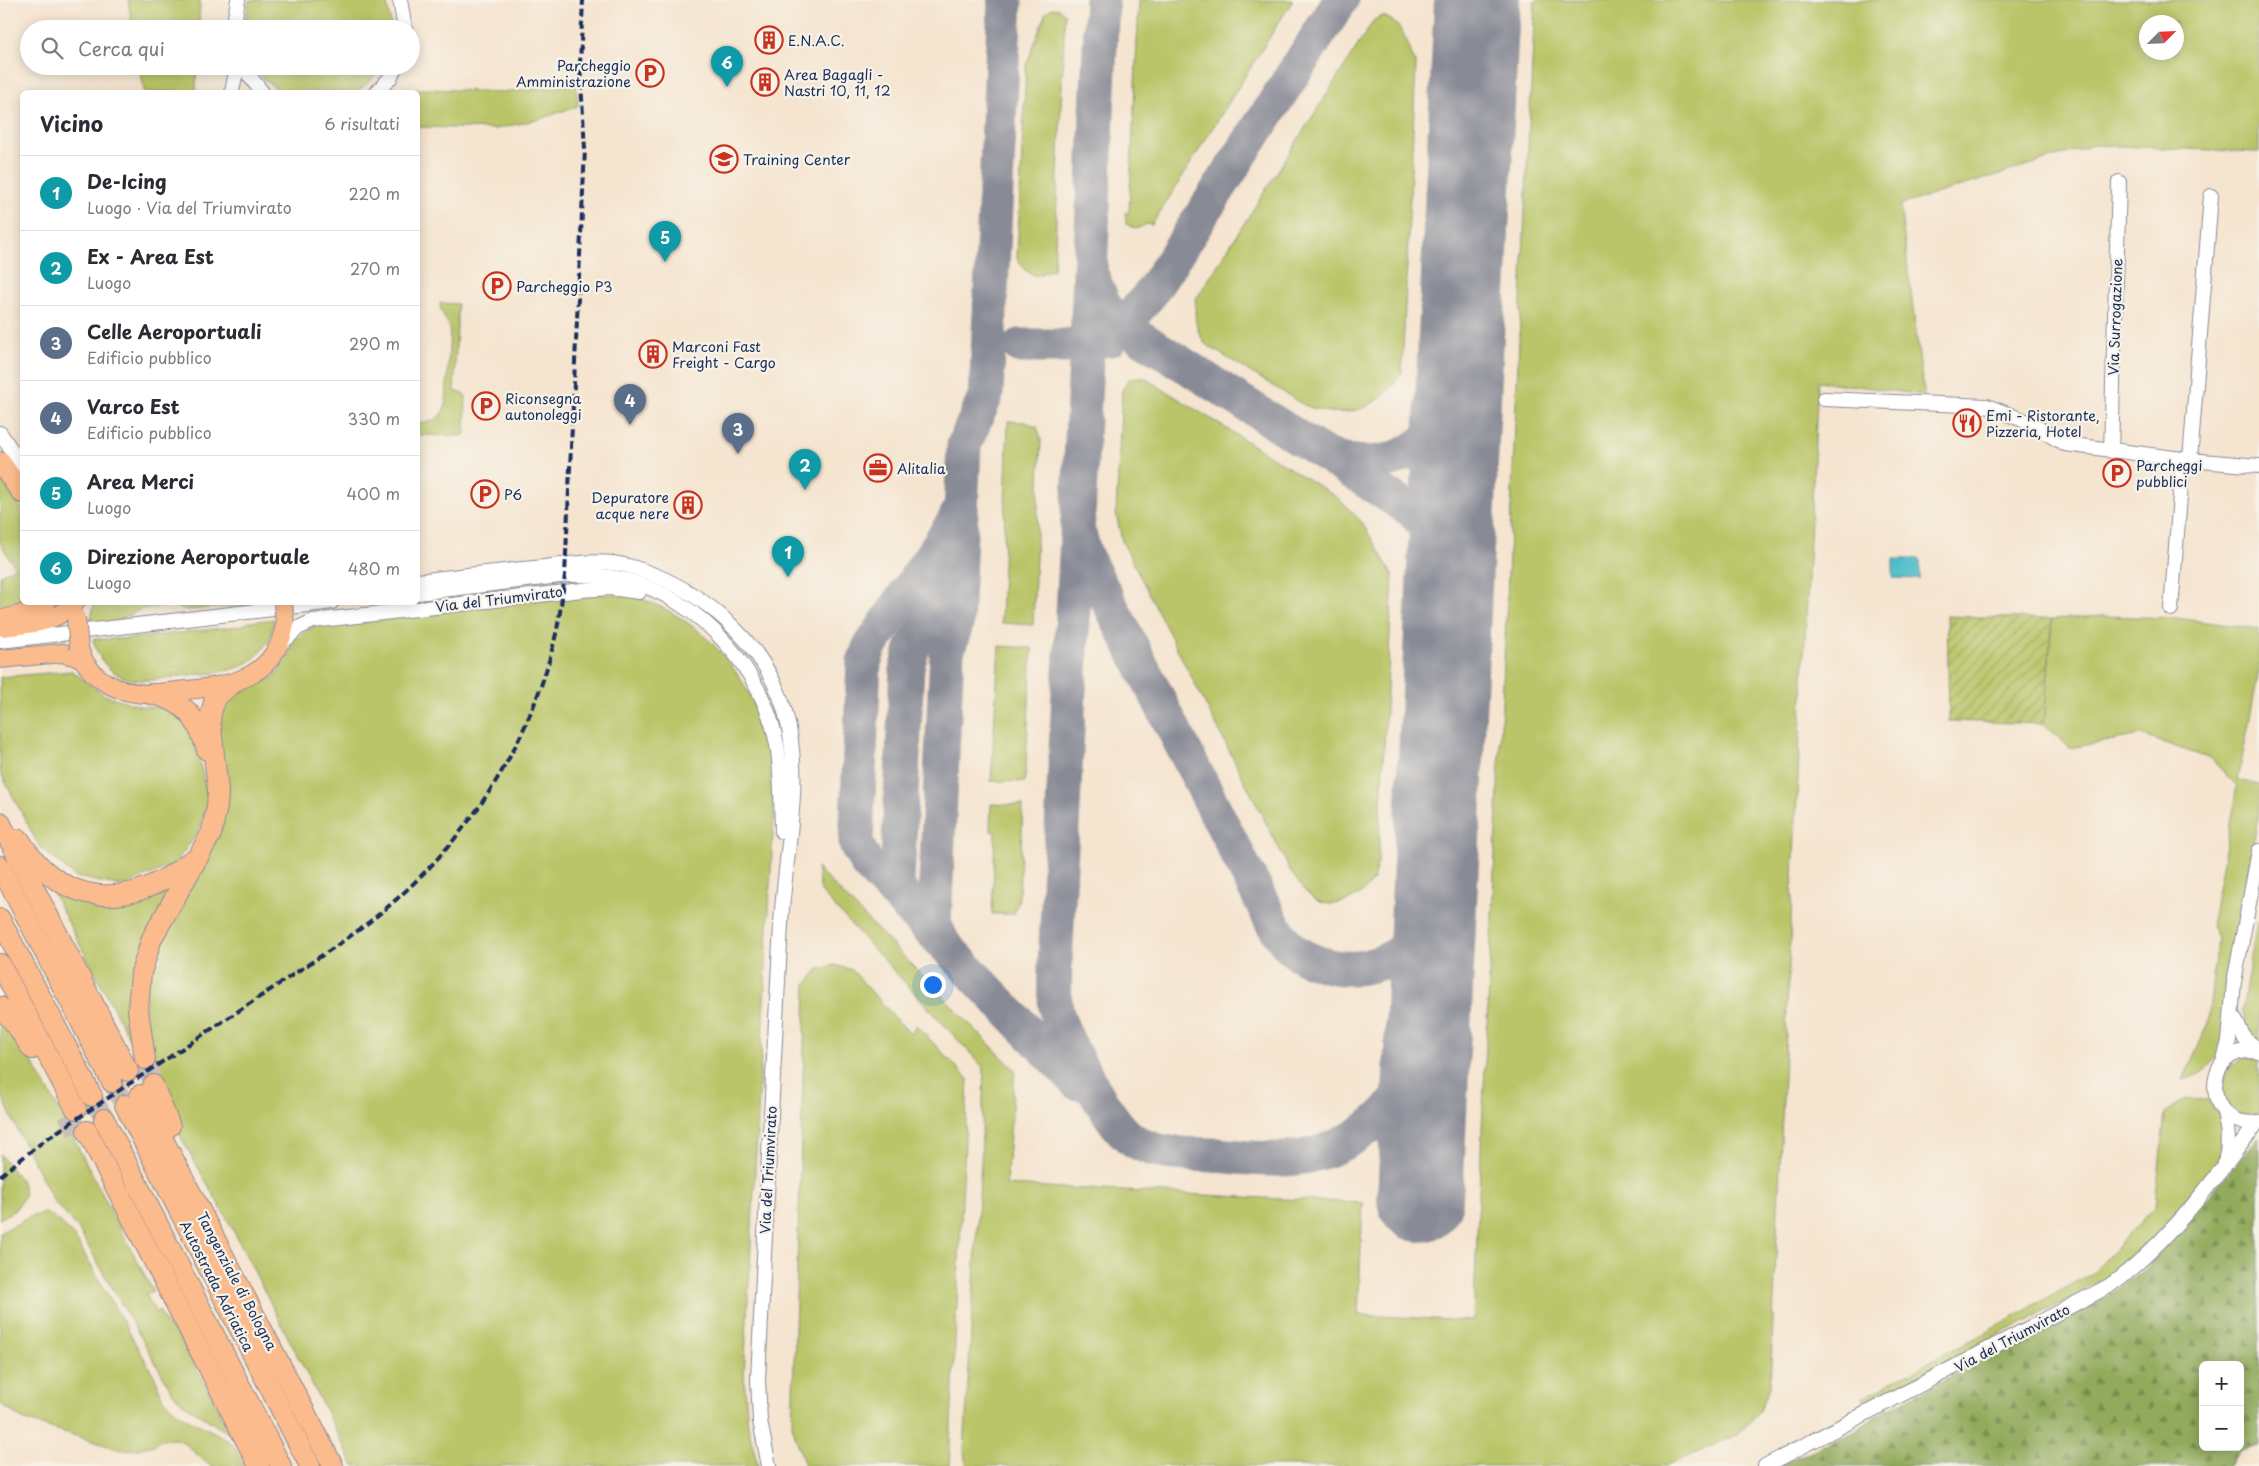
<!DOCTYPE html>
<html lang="it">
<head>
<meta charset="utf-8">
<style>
	body { margin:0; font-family:"Playpen Sans",sans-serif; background:#f7f7f7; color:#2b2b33 }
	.controls { position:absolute; right:15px; bottom:15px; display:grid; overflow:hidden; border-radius:8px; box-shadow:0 2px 12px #0003 }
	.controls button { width:45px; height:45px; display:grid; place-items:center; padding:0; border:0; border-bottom:1px solid #e1e1e2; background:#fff; color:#2b2b33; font:25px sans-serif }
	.compass { position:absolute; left:2139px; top:15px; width:45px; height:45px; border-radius:50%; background:#fff; box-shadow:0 2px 12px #0003; rotate:66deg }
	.you { position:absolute; left:932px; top:984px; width:18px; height:18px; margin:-12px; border:4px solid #fff; border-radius:50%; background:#1a73e8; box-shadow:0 0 0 8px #1a73e833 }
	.badge { display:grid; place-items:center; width:32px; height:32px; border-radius:50%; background:#db2777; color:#fff; font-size:16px; font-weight:700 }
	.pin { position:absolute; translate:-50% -41px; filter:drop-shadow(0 1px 2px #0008) }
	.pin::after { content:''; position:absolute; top:26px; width:18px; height:15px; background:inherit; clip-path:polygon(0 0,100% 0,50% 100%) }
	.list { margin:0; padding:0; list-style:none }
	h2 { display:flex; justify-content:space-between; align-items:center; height:65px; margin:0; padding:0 20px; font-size:21px }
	h2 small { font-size:16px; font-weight:400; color:#7c7c81 }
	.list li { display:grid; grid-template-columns:32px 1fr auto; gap:15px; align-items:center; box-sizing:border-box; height:75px; padding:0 20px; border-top:1px solid #e1e1e2 }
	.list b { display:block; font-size:19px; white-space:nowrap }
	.list p { margin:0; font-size:16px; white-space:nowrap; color:#7c7c81 }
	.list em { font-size:16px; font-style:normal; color:#7c7c81 }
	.icon { flex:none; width:28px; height:28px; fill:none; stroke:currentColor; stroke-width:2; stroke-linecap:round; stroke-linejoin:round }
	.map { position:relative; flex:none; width:2259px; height:1466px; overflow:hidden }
	.search { position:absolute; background:#fff; box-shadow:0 2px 12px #0003; left:20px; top:20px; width:400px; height:55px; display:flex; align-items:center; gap:12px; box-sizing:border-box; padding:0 18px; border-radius:28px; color:#7c7c81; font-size:19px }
	.panel { position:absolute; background:#fff; box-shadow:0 2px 12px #0003; left:20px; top:90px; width:400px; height:515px; border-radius:8px }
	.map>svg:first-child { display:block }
	.green { fill:#b9c567; stroke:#6a7a62; fill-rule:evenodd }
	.forest { fill:url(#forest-firs); stroke:#566c5d; fill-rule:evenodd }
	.garden { fill:url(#garden-furrows); stroke:#6a7a62 }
	.water { fill:#4fbdc8; stroke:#357693 }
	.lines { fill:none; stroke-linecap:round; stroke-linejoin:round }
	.taxiway { stroke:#888a96; stroke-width:35 }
	.runway { stroke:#888a96; stroke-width:86 }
	.highway-tunnel { stroke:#c9c0b8; stroke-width:20; stroke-dasharray:20 10; stroke-linecap:butt }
	.minor-casing { stroke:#888a96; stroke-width:16 }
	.major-casing { stroke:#888a96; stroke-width:20 }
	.highway-casing { stroke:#888a96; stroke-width:22 }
	.minor { stroke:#fff; stroke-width:14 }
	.major { stroke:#fbbb8d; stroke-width:18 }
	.highway { stroke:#fbbb8d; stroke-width:20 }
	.rail { stroke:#1b2f5e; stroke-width:4; stroke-dasharray:8 4; stroke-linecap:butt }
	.major-bridge-casing { stroke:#888a96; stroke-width:20; stroke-linecap:butt }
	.major-bridge { stroke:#fbbb8d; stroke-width:18 }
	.labels { text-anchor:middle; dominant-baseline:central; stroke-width:4.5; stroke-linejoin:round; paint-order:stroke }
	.poi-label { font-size:14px; fill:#1b2f5e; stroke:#f7f3e8; text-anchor:start }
	.street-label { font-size:14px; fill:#1b2f5e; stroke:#f7f3e8 }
</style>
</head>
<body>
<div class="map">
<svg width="2259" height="1466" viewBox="0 0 2259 1466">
	<defs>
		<pattern id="forest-firs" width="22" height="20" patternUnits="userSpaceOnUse" patternTransform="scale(1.25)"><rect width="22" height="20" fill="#92aa5c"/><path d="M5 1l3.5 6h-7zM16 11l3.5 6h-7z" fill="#768b4f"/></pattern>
		<pattern id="garden-furrows" width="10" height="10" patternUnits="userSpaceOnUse" patternTransform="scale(1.25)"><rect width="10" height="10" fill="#b9c567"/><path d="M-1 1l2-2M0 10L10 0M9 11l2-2" fill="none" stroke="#96a058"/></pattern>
	</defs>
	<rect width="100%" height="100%" fill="#f7f3e8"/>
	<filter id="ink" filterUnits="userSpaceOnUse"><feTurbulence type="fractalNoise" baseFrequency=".02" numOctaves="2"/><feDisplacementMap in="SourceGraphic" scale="10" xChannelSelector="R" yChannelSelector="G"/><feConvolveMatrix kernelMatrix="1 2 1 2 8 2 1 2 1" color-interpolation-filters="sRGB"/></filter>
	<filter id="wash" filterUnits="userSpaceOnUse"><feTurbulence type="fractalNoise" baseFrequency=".0096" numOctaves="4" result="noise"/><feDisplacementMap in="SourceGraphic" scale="20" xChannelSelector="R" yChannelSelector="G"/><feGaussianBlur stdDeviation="1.12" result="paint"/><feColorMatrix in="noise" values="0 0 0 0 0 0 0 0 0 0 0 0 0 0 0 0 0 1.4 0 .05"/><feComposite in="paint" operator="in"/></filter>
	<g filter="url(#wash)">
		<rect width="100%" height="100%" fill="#f5e4cf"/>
		<!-- green -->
		<g class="green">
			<polygon points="128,0 200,0 199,29 133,29"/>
			<polygon points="249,0 386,0 392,29 244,29"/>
			<polygon points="1139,0 1293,0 1152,225 1147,224 1136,229 1126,224 1125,213 1129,212"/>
			<path d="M1535,0H2259V152L2094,145L1900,205L1924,395L1818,381L1793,876L1770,1387L1760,1411L1737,1435L1667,1466H966L964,1451L981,1163L984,1068L821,892L817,868L1015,1070L1006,1185L1363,1203L1358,1315L1473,1321ZM2146,22H2176V52H2146Z"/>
			<polygon points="1052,8 1060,9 1065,14 1054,269 1035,276 1025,270 1017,259 1026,66 1046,12"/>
			<path d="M1382,16C1403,21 1408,46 1416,65L1402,373C1378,410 1345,422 1304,405L1205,344C1195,328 1194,317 1196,299L1374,20Z"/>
			<polygon points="140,66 197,66 196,92 144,92"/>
			<polygon points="254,66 382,66 368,83 355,92 281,92 265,80"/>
			<polygon points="576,84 578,106 540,119 496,129 418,127 418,92 408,92 419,89 430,89 506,92"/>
			<path d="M440,303L458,304L454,390L466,396L465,434L462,436L418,435V423C433,423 441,419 446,404L450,331C448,320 440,314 440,303Z"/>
			<path d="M1136,377L1145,378L1338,498L1361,521L1393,575L1378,862C1376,868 1375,875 1372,881C1363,897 1335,910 1318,901C1306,895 1299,883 1291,872L1122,541L1116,513L1122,390L1128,380Z"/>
			<polygon points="1008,421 1025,422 1037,427 1041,439 1033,625 1001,623"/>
			<polygon points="0,478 22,509 22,602 30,603 0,610 0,575 15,567 0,543"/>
			<path d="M600,594C612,595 627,594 638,598C700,617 749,673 765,735C771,758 771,791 774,815L744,1376L748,1426L758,1466H354L231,1226L182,1139L159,1084L145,1024L146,985L156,946L207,853L218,721L222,706L233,696L274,677L288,658L295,639L316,625Z"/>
			<polygon points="94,603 268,603 188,610 168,605 141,609 118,621 90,624"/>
			<path d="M2101,616L2177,618L2259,629V670L2238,780L2259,785V813L2237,929L2224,1045C2213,1065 2205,1074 2183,1080L2208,1023L2217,938L2211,926L2237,786L2211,759L2141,735L2070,748L2044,724L2052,619Z"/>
			<path d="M274,619C273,642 256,663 233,669C217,674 197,674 180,676C162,679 136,684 119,675C104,668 97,654 93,639H125L240,626L250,622Z"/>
			<polygon points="999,646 1032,648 1025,782 991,781"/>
			<polygon points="72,671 104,695 140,706 160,708 183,718 194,739 209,801 197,835 173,865 122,886 75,877 39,846 0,772 0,677"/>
			<polygon points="991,804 1023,805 1019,898 1014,914 992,914 995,833 990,830"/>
			<polygon points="176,883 140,949 137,1053 50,888 97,902"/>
			<polygon points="2257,922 2259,922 2259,1042 2251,1036 2242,1010"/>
			<polygon points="835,965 852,970 910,1034 916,1025 968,1079 949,1466 805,1466 792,1426 806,984 819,969"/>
			<polygon points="0,1016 29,1057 46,1086 153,1291 146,1294 155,1312 159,1310 167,1326 177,1332 217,1407 229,1434 181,1402 173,1393 77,1227 54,1202 16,1127 0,1092"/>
			<path d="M2247,1058L2259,1060V1113C2220,1124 2205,1069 2247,1058Z"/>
			<polygon points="2186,1099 2208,1100 2222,1120 2220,1156 2208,1174 2164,1226 2124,1267 2069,1299 1864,1403 1863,1398 2093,1273 2155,1206 2165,1113"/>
			<polygon points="0,1154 22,1182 25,1195 15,1210 0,1219"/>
			<path d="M45,1213L54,1217L74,1236L157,1381C162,1417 207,1424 230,1442C236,1447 240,1459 244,1466H210L183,1442L176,1439L161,1440L154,1445L137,1449L121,1450L22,1419L0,1403V1233L29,1217Z"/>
		</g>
		<!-- forest -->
		<path class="forest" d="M2259,1137V1445L2239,1450L2230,1466H1777L1854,1432L1884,1411L2090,1305L2144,1271ZM2203,1365H2240V1447H2203Z"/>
		<!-- garden -->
		<polygon class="garden" points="1947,616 2052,619 2044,724 1949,721"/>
		<!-- water -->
		<polygon class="water" points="1893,559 1920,559 1920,579 1893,578"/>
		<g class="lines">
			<!-- taxiway -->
			<g class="taxiway">
				<path d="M1102,0L1087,342L1055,964C1055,980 1053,997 1057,1013C1064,1041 1107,1119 1129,1137C1153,1156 1187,1154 1216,1155C1239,1157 1262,1160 1285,1159C1330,1157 1377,1130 1402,1092C1416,1071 1423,1048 1429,1025"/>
				<path d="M1091,274L1105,307L1121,325L1326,455C1393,480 1448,441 1460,374"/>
				<polyline points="1102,336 1127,321 1151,293 1341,0"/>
				<polyline points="1020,346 1065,346 1110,339"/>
				<path d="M1335,461L1411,510C1435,533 1447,555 1450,588"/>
				<polyline points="960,509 953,523 869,648 864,662 856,844 867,864 1077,1083"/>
				<path d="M1080,537L1085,555L1273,924C1279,933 1284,942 1292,949C1300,956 1312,961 1322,964C1373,980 1427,949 1435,896"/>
				<polyline points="907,905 897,884 907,667 913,646 957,575"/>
				<polyline points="943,943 934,923 947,652 956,625 964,445 986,395 1005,0"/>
			</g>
			<!-- runway -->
			<polyline class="runway" points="1420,1199 1477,0"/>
		</g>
	</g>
	<g filter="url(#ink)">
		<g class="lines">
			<!-- highway-tunnel -->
			<g class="highway-tunnel">
				<polyline points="145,1059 153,1085"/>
				<polyline points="112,1082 125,1105"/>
				<polyline points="92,1096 104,1119"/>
				<polyline points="68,1114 79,1135"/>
			</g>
			<!-- minor casing -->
			<g class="minor-casing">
				<g id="minor">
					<polyline points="400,0 405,29"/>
					<polyline points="233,29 238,0"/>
					<polyline points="242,66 262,92"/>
					<polyline points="232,92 237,66"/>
					<polyline points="377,92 390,78 396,66"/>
					<polyline points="1824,399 1987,406 2028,422 2065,444 2190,460 2259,466"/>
					<polyline points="0,433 22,466"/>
					<polyline points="2111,451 2119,182"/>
					<polyline points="2190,460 2211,196"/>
					<path d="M569,575C588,575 607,575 626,580C700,599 764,670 777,745C782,773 781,803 782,832"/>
					<path d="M418,581C456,576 495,572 533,568C566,565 601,557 632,567C695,586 754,633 779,694C808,766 785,848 781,924C773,1076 765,1227 758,1379L760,1421L769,1466"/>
					<polyline points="418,593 576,574"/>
					<polyline points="2171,609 2183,459"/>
					<polyline points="0,641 332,602"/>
					<polyline points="279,646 298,628 313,621 582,590 610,588 639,592"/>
					<polyline points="2233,1016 2245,1039 2259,1050"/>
					<path d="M2259,1052C2202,1040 2199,1131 2259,1122"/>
					<polyline points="2223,1063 2229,1041 2234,982 2259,851"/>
					<path d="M2224,1112C2228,1130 2230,1144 2225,1162"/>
					<path d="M1765,1466L2109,1286C2170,1242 2212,1181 2258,1122"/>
				</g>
			</g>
			<!-- major casing -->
			<g class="major-casing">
				<g id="major">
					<path d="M3,627C29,624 57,623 76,602"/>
					<path d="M79,648C88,680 119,694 151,694C205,686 273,693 285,624"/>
					<polyline points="0,659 62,653 82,658"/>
				</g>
			</g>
			<!-- highway casing -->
			<g class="highway-casing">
				<g id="highway">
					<polyline points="0,462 22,493"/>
					<polyline points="0,621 32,612 46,602"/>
					<path d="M151,694C185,701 197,717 207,750"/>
					<polyline points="0,822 128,1071"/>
					<path d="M19,839C63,910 131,910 192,860"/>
					<polyline points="0,866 112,1082"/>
					<polyline points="0,919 92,1096"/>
					<polyline points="0,964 76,1109"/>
					<polyline points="0,1007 16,1025 32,1049"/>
					<polyline points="145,1059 138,1010 141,973 152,938 211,834 217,807 218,791 210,718 215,698 232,684"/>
					<polyline points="153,1085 170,1126"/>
					<polyline points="140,1095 333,1466"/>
					<polyline points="125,1105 310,1466"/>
					<polyline points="104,1119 281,1466"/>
					<polyline points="87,1131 259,1466"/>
				</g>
			</g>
			<!-- minor -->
			<use href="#minor" class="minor"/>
			<!-- major -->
			<use href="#major" class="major"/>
			<!-- highway -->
			<use href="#highway" class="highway"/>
			<!-- rail -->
			<path class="rail" d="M0,1176L45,1140L339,944C445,872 525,765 555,638C560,618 562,596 565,575L585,149L580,65L583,0"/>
			<!-- major-bridge casing -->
			<g class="major-bridge-casing">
				<g id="major-bridge">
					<polyline points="283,602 285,624"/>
					<polyline points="76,618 79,648"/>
				</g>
			</g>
			<!-- major-bridge -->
			<use href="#major-bridge" class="major-bridge"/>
		</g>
	</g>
	<!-- icons -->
	<defs>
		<g id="building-ring" transform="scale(1.4375)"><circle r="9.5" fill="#f7f3e8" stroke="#c8321e" stroke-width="1.5"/><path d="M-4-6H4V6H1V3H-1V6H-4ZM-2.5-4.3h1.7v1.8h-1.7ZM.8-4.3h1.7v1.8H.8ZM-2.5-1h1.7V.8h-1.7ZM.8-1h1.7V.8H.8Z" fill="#c8321e"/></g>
		<g id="parking-ring" transform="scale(1.4375)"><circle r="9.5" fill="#f7f3e8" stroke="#c8321e" stroke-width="1.5"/><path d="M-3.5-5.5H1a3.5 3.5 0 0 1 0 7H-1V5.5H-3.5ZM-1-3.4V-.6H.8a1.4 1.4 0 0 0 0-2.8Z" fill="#c8321e"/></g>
		<g id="university-ring" transform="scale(1.4375)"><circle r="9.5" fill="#f7f3e8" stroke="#c8321e" stroke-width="1.5"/><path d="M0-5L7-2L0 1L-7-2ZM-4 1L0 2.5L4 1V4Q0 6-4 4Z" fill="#c8321e"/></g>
		<g id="restaurant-ring" transform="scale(1.4375)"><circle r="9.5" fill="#f7f3e8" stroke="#c8321e" stroke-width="1.5"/><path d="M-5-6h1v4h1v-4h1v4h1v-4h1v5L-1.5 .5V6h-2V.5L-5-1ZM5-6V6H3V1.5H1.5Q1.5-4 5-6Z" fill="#c8321e"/></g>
		<g id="office-ring" transform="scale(1.4375)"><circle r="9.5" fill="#f7f3e8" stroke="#c8321e" stroke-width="1.5"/><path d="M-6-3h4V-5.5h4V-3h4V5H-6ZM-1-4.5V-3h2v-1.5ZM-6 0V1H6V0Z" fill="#c8321e"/></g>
	</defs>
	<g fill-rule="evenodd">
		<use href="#building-ring" x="769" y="40"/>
		<use href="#parking-ring" x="650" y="73"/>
		<use href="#building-ring" x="765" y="82"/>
		<use href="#university-ring" x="724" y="159"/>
		<use href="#parking-ring" x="497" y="286"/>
		<use href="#building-ring" x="653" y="354"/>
		<use href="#parking-ring" x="486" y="406"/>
		<use href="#restaurant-ring" x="1967" y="423"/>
		<use href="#office-ring" x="878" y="468"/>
		<use href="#parking-ring" x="2117" y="473"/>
		<use href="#parking-ring" x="485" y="494"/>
		<use href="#building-ring" x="688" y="505"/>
	</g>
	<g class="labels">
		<!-- poi labels -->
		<g class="poi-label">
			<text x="788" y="40">E.N.A.C.</text>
			<text x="631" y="65" text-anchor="end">Parcheggio<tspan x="631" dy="16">Amministrazione</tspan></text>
			<text x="784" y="74">Area Bagagli -<tspan x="784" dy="16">Nastri 10, 11, 12</tspan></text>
			<text x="743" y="159">Training Center</text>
			<text x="516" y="286">Parcheggio P3</text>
			<text x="672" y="346">Marconi Fast<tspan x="672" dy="16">Freight - Cargo</tspan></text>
			<text x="505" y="398">Riconsegna<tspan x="505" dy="16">autonoleggi</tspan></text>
			<text x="1986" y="415">Emi - Ristorante,<tspan x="1986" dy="16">Pizzeria, Hotel</tspan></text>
			<text x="2136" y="465">Parcheggi<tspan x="2136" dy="16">pubblici</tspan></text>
			<text x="897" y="468">Alitalia</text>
			<text x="504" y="494">P6</text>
			<text x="669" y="497" text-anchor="end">Depuratore<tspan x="669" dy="16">acque nere</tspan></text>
		</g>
		<!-- street labels -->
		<g class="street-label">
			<text transform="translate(2115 317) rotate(-88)">Via Surrogazione</text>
			<text transform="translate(499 599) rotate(-7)">Via del Triumvirato</text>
			<text transform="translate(768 1170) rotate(-87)">Via del Triumvirato</text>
			<text transform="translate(237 1281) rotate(62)">Tangenziale di Bologna</text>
			<text transform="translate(217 1286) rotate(63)">Autostrada Adriatica</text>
			<text transform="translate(2012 1338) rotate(-28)">Via del Triumvirato</text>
		</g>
	</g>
</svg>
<div class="controls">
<button>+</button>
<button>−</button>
</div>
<svg class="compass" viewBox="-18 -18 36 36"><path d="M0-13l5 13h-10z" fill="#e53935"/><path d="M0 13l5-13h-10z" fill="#7c7c81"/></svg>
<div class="you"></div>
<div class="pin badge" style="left:788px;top:577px;background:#0f9aa8">1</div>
<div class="pin badge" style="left:805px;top:490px;background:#0f9aa8">2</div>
<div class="pin badge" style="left:738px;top:454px;background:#5c6f8a">3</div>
<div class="pin badge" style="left:630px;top:425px;background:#5c6f8a">4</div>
<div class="pin badge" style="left:665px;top:262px;background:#0f9aa8">5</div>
<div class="pin badge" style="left:727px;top:87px;background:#0f9aa8">6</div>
<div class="search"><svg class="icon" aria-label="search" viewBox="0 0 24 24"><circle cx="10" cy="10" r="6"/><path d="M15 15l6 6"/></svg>Cerca qui</div>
<section class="panel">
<h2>Vicino<small>6 risultati</small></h2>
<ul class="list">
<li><span class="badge" style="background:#0f9aa8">1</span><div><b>De-Icing</b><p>Luogo · Via del Triumvirato</p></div><em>220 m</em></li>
<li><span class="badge" style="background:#0f9aa8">2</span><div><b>Ex - Area Est</b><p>Luogo</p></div><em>270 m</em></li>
<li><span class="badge" style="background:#5c6f8a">3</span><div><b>Celle Aeroportuali</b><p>Edificio pubblico</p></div><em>290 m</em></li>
<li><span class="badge" style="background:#5c6f8a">4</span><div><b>Varco Est</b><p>Edificio pubblico</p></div><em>330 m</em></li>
<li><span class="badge" style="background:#0f9aa8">5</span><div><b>Area Merci</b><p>Luogo</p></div><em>400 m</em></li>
<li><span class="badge" style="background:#0f9aa8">6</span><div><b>Direzione Aeroportuale</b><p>Luogo</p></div><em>480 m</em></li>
</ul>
</section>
</div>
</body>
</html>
